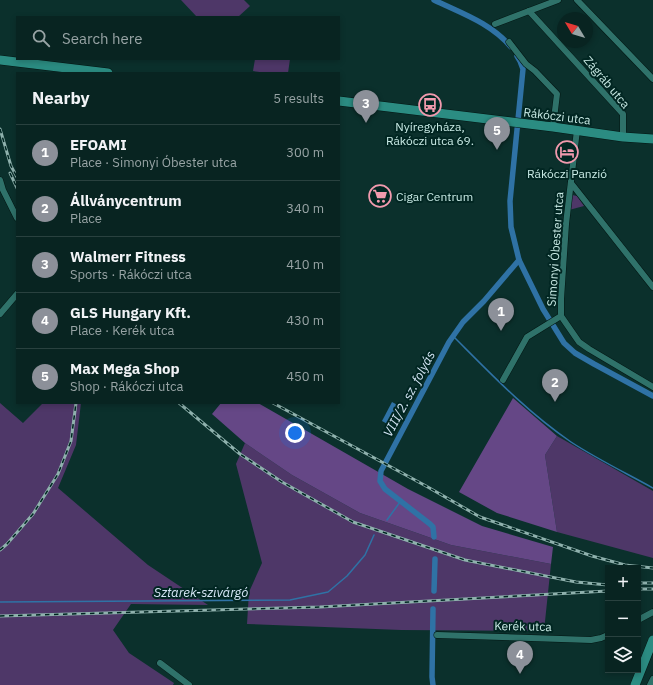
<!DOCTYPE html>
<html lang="en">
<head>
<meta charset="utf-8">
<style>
	body { margin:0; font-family:"IBM Plex Sans",sans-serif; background:#16302e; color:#f1f3f6 }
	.controls { position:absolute; right:12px; bottom:12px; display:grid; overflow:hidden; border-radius:0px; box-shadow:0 2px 6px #0003 }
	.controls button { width:36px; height:36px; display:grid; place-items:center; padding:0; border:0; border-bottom:1px solid #29413f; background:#082421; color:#f1f3f6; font:20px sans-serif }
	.compass { position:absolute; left:557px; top:12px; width:36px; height:36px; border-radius:50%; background:#082421; box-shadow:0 2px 6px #0003; rotate:308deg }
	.you { position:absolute; left:295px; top:433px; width:14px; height:14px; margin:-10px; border:3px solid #fff; border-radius:50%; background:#1a73e8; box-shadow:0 0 0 6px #1a73e833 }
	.badge { display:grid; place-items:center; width:26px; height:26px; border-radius:50%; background:#8c9099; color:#fff; font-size:13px; font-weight:700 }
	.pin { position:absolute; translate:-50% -33px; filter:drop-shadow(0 1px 2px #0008) }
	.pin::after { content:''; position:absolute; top:21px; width:14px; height:12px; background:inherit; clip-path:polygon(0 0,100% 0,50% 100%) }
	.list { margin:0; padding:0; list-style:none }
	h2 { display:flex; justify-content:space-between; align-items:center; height:52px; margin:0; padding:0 16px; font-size:17px }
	h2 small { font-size:13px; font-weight:400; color:#98a4a5 }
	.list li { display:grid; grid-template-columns:26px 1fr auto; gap:12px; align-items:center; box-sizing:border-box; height:56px; padding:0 16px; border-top:1px solid #29413f }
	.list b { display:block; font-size:15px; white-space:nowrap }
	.list p { margin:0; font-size:13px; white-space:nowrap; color:#98a4a5 }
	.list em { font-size:13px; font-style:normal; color:#98a4a5 }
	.icon { flex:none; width:22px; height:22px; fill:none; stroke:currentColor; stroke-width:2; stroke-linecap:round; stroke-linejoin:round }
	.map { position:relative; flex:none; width:653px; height:685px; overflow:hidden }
	.search { position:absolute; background:#082421; box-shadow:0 2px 6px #0003; left:16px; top:16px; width:324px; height:44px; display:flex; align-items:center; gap:10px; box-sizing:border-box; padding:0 14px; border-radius:0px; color:#98a4a5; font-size:15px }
	.panel { position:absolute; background:#082421; box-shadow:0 2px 6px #0003; left:16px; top:72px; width:324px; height:332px; border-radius:0px }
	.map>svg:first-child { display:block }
	.green { fill:#4e3768 }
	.forest { fill:#654786 }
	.water { fill:#2f72a5 }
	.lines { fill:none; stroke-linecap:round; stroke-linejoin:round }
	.stream { stroke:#2f72a5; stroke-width:1.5 }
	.canal { stroke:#2f72a5; stroke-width:5.5 }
	.street-casing { stroke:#031613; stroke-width:7 }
	.primary-casing { stroke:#031613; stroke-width:10 }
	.street { stroke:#2f726a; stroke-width:6 }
	.primary { stroke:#2b8c82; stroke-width:9 }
	.rail-casing { stroke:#8fb1ad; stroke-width:3 }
	.rail { stroke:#012622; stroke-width:1.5; stroke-dasharray:4.5; stroke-linecap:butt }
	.labels { text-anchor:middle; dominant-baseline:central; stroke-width:4; stroke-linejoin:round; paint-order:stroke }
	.street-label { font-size:12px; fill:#caebe6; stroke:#012622 }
	.poi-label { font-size:12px; fill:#caebe6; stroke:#012622 }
	.water-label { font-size:13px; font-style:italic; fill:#d5e6f5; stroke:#012622 }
</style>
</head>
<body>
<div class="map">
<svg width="653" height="685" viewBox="0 0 653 685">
	<rect width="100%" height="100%" fill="#0b302c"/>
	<!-- green -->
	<g class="green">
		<polygon points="181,0 244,0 250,6 238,17 197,17"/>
		<polygon points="255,59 290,59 288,73 267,73 253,71"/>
		<polygon points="572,195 577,196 584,206 569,210"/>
		<polygon points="0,403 23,423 43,403 81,403 76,445 58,488 148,565 208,605 131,604 113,630 129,653 174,683 173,685 0,685"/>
		<polygon points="557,436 653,491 653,558 557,532 545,455"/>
		<polygon points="245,443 292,475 360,513 451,545 551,564 544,631 401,630 247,624 249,592 262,563 236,464"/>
	</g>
	<!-- forest -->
	<g class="forest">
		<polygon points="513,398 557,436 545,455 557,532 497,513 459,492"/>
		<polygon points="221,403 258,403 408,489 482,526 553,547 551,564 451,545 360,513 292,475 245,443 212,414"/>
	</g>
	<!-- water -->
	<polygon class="water" points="392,402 401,407 391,426 382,421"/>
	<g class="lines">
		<!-- stream -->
		<g class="stream">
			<path d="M453,336C490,373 527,412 571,442C597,459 626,473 653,488"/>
			<polyline points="387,520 400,502"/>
			<polyline points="0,602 290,600 328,592 347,576 365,555 374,535"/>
		</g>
		<!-- canal -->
		<g class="canal">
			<path d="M434,0C461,13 491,23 511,47"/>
			<polyline points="517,56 520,61 523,69 510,201 511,227 519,260 543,309 564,343 575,353 594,364 653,396"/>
			<polyline points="434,537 433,527 430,524 385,489 380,481 381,471 449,342 463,322 484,301 519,260"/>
			<polyline points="434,591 435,559"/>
			<polyline points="433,685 432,677 433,609"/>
		</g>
		<!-- street casing -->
		<g class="street-casing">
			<g id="street">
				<polyline points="577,0 653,79"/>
				<polyline points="529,11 623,114 623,137"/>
				<polyline points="495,24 558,0"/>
				<polyline points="509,42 526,64 535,71 557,94 553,127"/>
				<polyline points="577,130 566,224 561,299 561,316 579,342 589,349 653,387"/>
				<polyline points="0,180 3,190 17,218"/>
				<polyline points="571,183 653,287"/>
				<polyline points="0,314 17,294"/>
				<polyline points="503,380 527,337 561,316"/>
				<polyline points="638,620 653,612"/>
				<polyline points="437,635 591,640 601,638 608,635"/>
				<polyline points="160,663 189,685"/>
				<polyline points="650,685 653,679"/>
			</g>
		</g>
		<!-- primary casing -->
		<g class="primary-casing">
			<g id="primary">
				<polyline points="0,60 108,73"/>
				<polyline points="339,101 553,127 623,137 653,139"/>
				<polyline points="635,685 653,640"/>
			</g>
		</g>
		<!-- street -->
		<use href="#street" class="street"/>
		<!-- primary -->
		<use href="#primary" class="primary"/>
		<!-- rail casing -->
		<g class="rail-casing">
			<g id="rail">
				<polyline points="0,129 11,166 17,177"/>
				<polyline points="10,173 17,188"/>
				<polyline points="179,403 240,454 282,482 353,522 465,560 576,582 608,585"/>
				<polyline points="273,403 426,486 480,517 592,556 625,565 653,568"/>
				<polyline points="0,550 7,544 33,514 58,474 71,441 76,403"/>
				<polyline points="638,583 653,583"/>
				<polyline points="638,589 653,589"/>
				<polyline points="0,616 320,607 608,591"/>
			</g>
		</g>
		<!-- rail -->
		<use href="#rail" class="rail"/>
	</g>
	<!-- icons -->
	<defs>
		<g id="bus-ring" transform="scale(1.15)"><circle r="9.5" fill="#012622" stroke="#f29aae" stroke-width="1.5"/><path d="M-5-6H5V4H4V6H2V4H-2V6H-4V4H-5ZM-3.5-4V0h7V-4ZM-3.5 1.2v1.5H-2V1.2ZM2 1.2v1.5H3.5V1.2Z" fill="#f29aae"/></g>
		<g id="hotel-ring" transform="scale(1.15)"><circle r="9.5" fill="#012622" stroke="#f29aae" stroke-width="1.5"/><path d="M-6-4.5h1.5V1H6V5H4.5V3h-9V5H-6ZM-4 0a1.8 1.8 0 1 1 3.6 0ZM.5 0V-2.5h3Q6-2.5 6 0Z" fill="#f29aae"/></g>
		<g id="supermarket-ring" transform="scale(1.15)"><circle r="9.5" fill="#012622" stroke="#f29aae" stroke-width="1.5"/><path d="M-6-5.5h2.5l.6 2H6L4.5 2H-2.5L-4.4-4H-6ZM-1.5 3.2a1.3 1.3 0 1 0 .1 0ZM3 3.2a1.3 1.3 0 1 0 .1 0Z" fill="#f29aae"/></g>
	</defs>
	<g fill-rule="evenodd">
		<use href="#bus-ring" x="430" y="105"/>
		<use href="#hotel-ring" x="567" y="152"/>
		<use href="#supermarket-ring" x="380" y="196"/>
	</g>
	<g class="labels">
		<!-- street labels -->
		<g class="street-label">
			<text transform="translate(607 82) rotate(50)">Zágráb utca</text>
			<text transform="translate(557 116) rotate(7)">Rákóczi utca</text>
			<text transform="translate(555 249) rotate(-86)">Simonyi Óbester utca</text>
			<text transform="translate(523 626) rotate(1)">Kerék utca</text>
		</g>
		<!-- poi labels -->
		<g class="poi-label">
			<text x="430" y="126">Nyíregyháza,<tspan x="430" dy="14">Rákóczi utca 69.</tspan></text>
			<text x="567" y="173">Rákóczi Panzió</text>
			<text x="396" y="196" text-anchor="start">Cigar Centrum</text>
		</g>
		<!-- water labels -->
		<g class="water-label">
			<text transform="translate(409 394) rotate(-62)">VIII/2. sz. folyás</text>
			<text x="201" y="592">Sztarek-szivárgó</text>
		</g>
	</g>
</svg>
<div class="controls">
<button>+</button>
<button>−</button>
<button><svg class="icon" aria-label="layers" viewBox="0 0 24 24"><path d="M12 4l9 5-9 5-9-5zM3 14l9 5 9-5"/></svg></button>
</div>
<svg class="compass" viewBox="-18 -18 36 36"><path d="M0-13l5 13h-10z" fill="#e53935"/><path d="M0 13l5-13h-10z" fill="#98a4a5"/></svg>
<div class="you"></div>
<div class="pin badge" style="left:501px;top:331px">1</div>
<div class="pin badge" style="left:555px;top:402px">2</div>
<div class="pin badge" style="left:366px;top:123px">3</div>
<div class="pin badge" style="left:520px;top:674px">4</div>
<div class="pin badge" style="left:497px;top:150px">5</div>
<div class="search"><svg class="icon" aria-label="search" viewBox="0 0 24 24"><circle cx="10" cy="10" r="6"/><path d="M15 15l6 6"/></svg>Search here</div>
<section class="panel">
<h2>Nearby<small>5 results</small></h2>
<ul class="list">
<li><span class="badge">1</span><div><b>EFOAMI</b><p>Place · Simonyi Óbester utca</p></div><em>300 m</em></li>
<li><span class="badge">2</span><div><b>Állványcentrum</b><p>Place</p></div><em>340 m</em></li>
<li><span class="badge">3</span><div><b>Walmerr Fitness</b><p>Sports · Rákóczi utca</p></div><em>410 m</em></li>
<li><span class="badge">4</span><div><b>GLS Hungary Kft.</b><p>Place · Kerék utca</p></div><em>430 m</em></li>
<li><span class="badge">5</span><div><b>Max Mega Shop</b><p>Shop · Rákóczi utca</p></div><em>450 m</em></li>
</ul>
</section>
</div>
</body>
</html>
